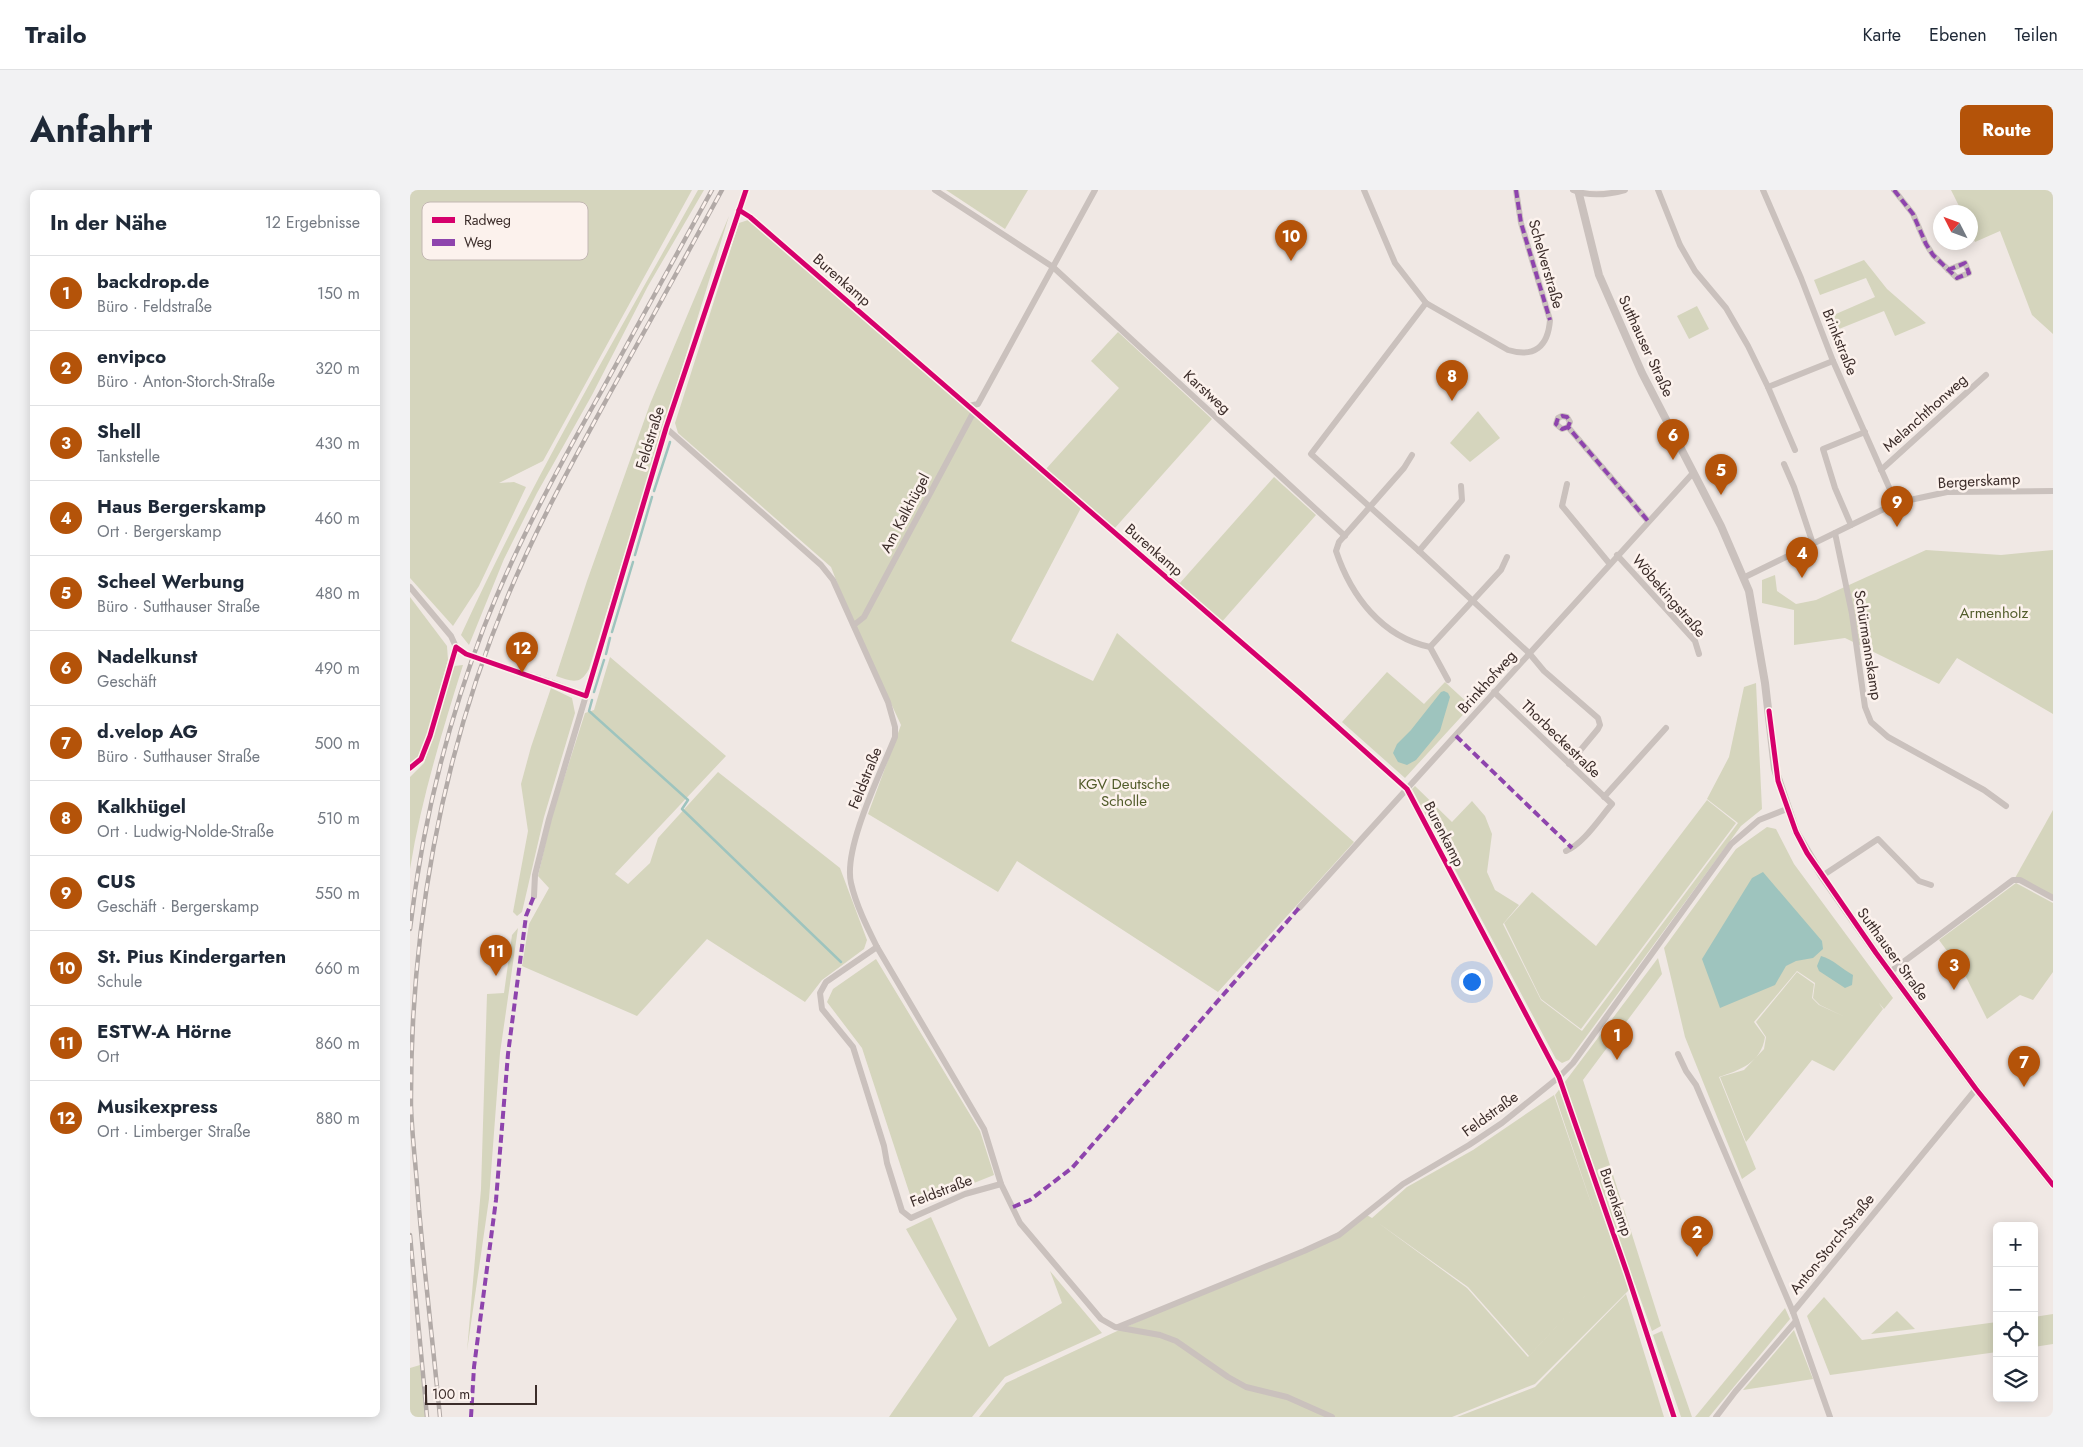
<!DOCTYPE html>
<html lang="de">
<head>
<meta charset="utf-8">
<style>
	body { margin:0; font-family:Jost,sans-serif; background:#f2f2f3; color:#1f2937 }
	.controls { position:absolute; right:15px; bottom:15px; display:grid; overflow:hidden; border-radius:8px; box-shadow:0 2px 12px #0003 }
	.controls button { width:45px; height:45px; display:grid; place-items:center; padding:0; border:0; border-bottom:1px solid #e0e1e3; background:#fff; color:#1f2937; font:25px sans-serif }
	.compass { position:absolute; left:1523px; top:15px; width:45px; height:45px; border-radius:50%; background:#fff; box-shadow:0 2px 12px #0003; rotate:312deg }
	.scale { position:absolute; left:15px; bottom:12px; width:112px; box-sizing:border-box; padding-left:5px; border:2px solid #3c2d2a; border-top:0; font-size:14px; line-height:18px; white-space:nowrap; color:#3c2d2a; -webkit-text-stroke:4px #fcf2ed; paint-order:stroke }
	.you { position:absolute; left:1061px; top:791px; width:18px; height:18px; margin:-12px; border:4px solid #fff; border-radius:50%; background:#1a73e8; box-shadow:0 0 0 8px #1a73e833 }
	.badge { display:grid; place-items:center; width:32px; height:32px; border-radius:50%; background:#b45309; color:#fff; font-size:16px; font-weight:700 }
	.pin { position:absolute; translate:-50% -41px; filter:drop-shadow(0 1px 2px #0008) }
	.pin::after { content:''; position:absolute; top:26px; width:18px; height:15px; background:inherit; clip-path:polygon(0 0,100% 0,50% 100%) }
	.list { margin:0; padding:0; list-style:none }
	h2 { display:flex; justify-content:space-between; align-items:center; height:65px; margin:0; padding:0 20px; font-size:21px }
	h2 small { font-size:16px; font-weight:400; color:#747a83 }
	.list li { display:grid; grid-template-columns:32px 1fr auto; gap:15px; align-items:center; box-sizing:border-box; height:75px; padding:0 20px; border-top:1px solid #e0e1e3 }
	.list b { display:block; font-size:19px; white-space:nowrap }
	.list p { margin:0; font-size:16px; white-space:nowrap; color:#747a83 }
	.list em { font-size:16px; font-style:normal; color:#747a83 }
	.icon { flex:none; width:28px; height:28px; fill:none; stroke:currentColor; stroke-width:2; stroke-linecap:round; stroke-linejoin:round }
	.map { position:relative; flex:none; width:1643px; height:1227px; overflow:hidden; border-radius:8px }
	header { display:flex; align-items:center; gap:30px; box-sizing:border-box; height:70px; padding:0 25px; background:#fff; border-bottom:1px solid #e0e1e3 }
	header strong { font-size:24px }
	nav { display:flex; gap:28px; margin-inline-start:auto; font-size:18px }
	.intro { display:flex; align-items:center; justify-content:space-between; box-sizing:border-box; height:120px; padding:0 30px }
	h1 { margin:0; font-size:35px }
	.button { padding:12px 22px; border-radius:8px; background:#b45309; color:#fff; font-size:18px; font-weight:700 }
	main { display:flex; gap:30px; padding:0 30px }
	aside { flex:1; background:#fff; border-radius:8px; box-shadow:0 2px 12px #0003 }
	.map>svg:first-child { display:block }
	.green { fill:#d5d5bd; fill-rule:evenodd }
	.water { fill:#9ec4be }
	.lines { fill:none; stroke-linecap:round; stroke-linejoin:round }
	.stream { stroke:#9ec4be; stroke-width:2.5 }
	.minor-tunnel { stroke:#ccc3bf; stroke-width:6; stroke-dasharray:6 3; stroke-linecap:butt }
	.minor { stroke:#cac1bd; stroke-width:6 }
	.tertiary { stroke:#cac1bd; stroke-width:8 }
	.rail-casing { stroke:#b2aaa7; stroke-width:4.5 }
	.rail { stroke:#fcf2ed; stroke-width:2.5; stroke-dasharray:8; stroke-linecap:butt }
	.quiet { stroke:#8e44ad; stroke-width:4; stroke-dasharray:8 4; stroke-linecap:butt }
	.cycleway-casing { stroke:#fcf2ed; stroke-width:8 }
	.cycleway { stroke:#d6006c; stroke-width:5 }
	.labels { text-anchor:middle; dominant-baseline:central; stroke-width:5; stroke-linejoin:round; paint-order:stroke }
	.street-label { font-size:15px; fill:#3c2d2a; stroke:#fcf2ed }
	.park-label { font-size:15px; fill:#525c2b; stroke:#fcf2ed }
	.key { fill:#fcf2ed; stroke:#c2b7b2; stroke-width:1 }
	.key-label { font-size:14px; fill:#3c2d2a }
</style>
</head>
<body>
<header>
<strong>Trailo</strong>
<nav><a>Karte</a><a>Ebenen</a><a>Teilen</a></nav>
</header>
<div class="intro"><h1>Anfahrt</h1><a class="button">Route</a></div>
<main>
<aside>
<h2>In der Nähe<small>12 Ergebnisse</small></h2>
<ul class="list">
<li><span class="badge">1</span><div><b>backdrop.de</b><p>Büro · Feldstraße</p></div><em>150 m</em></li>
<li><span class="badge">2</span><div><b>envipco</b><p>Büro · Anton-Storch-Straße</p></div><em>320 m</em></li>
<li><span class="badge">3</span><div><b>Shell</b><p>Tankstelle</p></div><em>430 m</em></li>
<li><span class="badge">4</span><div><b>Haus Bergerskamp</b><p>Ort · Bergerskamp</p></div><em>460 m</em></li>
<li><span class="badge">5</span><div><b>Scheel Werbung</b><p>Büro · Sutthauser Straße</p></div><em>480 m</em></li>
<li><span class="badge">6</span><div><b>Nadelkunst</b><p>Geschäft</p></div><em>490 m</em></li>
<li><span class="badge">7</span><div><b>d.velop AG</b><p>Büro · Sutthauser Straße</p></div><em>500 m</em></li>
<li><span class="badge">8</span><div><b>Kalkhügel</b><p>Ort · Ludwig-Nolde-Straße</p></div><em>510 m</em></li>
<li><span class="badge">9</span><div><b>CUS</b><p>Geschäft · Bergerskamp</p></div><em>550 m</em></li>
<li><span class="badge">10</span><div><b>St. Pius Kindergarten</b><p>Schule</p></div><em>660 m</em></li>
<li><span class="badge">11</span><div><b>ESTW-A Hörne</b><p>Ort</p></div><em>860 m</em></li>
<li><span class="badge">12</span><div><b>Musikexpress</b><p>Ort · Limberger Straße</p></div><em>880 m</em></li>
</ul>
</aside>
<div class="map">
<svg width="1643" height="1227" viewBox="0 0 1643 1227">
	<rect width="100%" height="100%" fill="#f0e8e4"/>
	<!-- green -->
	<g class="green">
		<polygon points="0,0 282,0 133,271 89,293 104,292 116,297 69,396 43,436 0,388"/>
		<path d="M288,0H294L238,96L182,205L127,303L94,369L59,455L51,445C121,292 206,147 288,0Z"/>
		<polygon points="536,0 618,0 595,39"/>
		<polygon points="1541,0 1643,0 1643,144 1622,125 1590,41 1565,52 1561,42 1560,22 1552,22"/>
		<path d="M319,26L179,479C170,496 161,491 146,486L177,391L240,214Z"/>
		<polygon points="338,30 636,279 709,198 681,171 708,142 802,229 704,339 770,393 864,287 906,325 810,434 672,316 601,451 683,491 707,443 944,652 808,802 607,671 588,702 458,624 491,535 439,423 421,377 268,243 265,233 329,33"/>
		<polygon points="1454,70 1477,99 1516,133 1485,146 1474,121 1424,141 1419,127 1465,107 1456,88 1410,105 1404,90"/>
		<polygon points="1287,116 1299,139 1279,149 1267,126"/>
		<polygon points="1068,221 1090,248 1060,272 1040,253"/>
		<polygon points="1516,360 1591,365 1643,360 1643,524 1547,468 1529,494 1435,448 1384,455 1384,420 1352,413 1352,390 1365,385 1367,401 1386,414 1406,410"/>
		<polygon points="0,407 37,456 38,470 17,546 9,567 0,575"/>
		<polygon points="200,467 316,566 205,684 218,694 240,673 248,648 308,582 430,678 457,750 454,759 412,790 395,812 297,749 227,826 112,776 119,734 139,698 128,686 141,629 175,523 184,520"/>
		<path d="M53,475C32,542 11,610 0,679V587L14,573L44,476Z"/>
		<polygon points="977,482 1014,514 1035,492 1061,516 995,588 932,532"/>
		<polygon points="1346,493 1352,619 1331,636 1159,870 1152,873 1146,869 1002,599 1005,596 1042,632 1062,611 1075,626 1082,644 1077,682 1085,700 1109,715 1093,734 1131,810 1172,841 1328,633 1297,609 1319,567 1334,497"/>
		<polygon points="141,498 162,508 165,523 134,627 112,722 107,726 103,722 118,641 111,594 121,557"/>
		<polygon points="1297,610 1326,633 1171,839 1131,809 1094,733 1122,702 1186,756"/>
		<polygon points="1643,620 1643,707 1605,688"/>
		<path d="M1357,637L1366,639L1384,674L1483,808L1474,819L1469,813L1473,819L1424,881L1402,870L1336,952L1310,887L1334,880L1354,859L1356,847L1346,832L1387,782L1404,794L1402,808L1409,815L1433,826L1410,815L1403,808L1405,793L1387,781L1344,832L1355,847C1351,873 1330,880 1309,887L1346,979L1332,989L1275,847L1254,758L1326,659Z"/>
		<polygon points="1606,693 1643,713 1643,782 1623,810 1610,805 1577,829 1556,787 1529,750"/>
		<polygon points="108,738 90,863 79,1009 57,1161 71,999 77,804 94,803 102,745"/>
		<path d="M1248,768L1252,784L1173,890L1251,1136L1242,1141L1225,1094L1125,1194L1042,1227H569L596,1193L720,1135L921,1047L955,1024L962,1028L997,997L1063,960L1144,905L1185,1025L1145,905ZM967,1032L1058,1097L1119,1166L1203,1076L1118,1167L1057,1098Z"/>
		<polygon points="466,769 570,941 584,985 504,1017 452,858 417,812 423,799"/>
		<polygon points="521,1027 579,1157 652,1113 640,1081 692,1143 595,1187 562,1227 479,1227 547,1129 496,1039"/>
		<polygon points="1216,1104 1254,1227 1047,1227 1125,1197"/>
		<polygon points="1414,1107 1452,1150 1587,1132 1587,1162 1420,1185 1397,1126"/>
		<polygon points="1375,1118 1380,1129 1299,1227 1285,1227"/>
		<polygon points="1487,1121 1505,1139 1461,1144"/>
		<polygon points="1643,1124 1643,1154 1624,1157 1624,1127"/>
		<polygon points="1384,1140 1403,1189 1333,1200"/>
		<polygon points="1252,1141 1282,1227 1271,1227 1243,1145"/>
		<polygon points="10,1175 15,1227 0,1227 0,1178"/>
	</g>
	<!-- water -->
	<g class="water">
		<polygon points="1034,501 1038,503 1040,507 1030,541 1006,570 997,575 988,572 983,563 987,554 1001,540 1031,502"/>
		<polygon points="1353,682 1412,751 1413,759 1403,768 1386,771 1376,776 1365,795 1310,818 1292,769 1342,688"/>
		<path d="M1411,766C1423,769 1432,779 1443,785L1442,795L1435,798L1409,781L1407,776Z"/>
	</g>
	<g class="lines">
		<!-- stream -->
		<g class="stream">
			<polyline points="244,301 260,252"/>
			<polyline points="225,365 242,307"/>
			<polyline points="202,442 223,372"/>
			<polyline points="196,464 200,448"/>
			<polyline points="184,502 194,470"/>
			<polyline points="182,510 179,521 278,610 272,619 431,772"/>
		</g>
		<!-- minor-tunnel -->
		<polyline class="minor-tunnel" points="56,464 143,493"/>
		<!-- minor -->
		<g class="minor">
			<polyline points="525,0 643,77 935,346"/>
			<path d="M954,0L985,73L1016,113L1098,160C1124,168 1138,157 1140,130L1111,33L1106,0"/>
			<path d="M1163,0C1180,7 1197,5 1215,0"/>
			<polyline points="1248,0 1270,55 1285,81 1316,118 1338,156 1358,197 1423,171"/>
			<polyline points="1353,0 1391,88 1423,171 1486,313"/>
			<polyline points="1484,0 1503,24 1516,54 1523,65 1547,88 1559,83 1555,73 1538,80"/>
			<polyline points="329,20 340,27 559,216 568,214 685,0"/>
			<polyline points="1016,113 901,264 1009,361 1052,310 1051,296"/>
			<polyline points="1358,197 1385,260"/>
			<polyline points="1158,237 1152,239 1146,234 1148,228 1152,226 1157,227 1160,232 1158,237 1238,331"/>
			<path d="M256,238L411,375L423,390L478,512L485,537V547C471,582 433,658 441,693C446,715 457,737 467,757L574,939L591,994L610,1033L691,1129L705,1137L750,1145L766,1151L818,1187L836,1197L877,1207L922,1227"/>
			<path d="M1002,265L994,278L929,352L926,361C941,406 972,447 1020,457L1038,490"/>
			<polyline points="1374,274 1384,297 1403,354"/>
			<polyline points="1471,280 1576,185"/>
			<polyline points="1157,294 1152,316 1199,373"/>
			<polyline points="1441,335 1425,298 1413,259 1455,242"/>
			<polyline points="1425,343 1442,424 1455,517 1461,532 1478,547 1574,600 1596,616"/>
			<polyline points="1009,361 1119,463 1134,481 1188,528 1190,535 1188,539 1159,574"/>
			<polyline points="1207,365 1285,451 1289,464"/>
			<polyline points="1335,387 1486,313 1537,302 1643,301"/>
			<polyline points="0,397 41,446 46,457 56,464"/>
			<polyline points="444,435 454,427 562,225 567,224 891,504 997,599 1149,887 1217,1083 1264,1227"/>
			<polyline points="1020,457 1091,380 1097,367"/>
			<polyline points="143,493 176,506"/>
			<path d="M1084,502L1202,614C1189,629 1174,653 1156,661"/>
			<polyline points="1194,607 1256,538"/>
			<polyline points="1412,686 1468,649 1509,691 1521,695"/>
			<polyline points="124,706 125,685 139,629 256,238 336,0"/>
			<polyline points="889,718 1283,283"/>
			<polyline points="467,757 416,792 410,803 412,819 443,857 474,956 477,973 492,1021 501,1028 555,1004 591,994"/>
			<polyline points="1480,782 1603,690 1610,690 1643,708"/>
			<polyline points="1268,864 1276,881 1286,895 1383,1122 1420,1227"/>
			<polyline points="1383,1122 1566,899"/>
			<polyline points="708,1137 894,1061 929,1045 993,994 1059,955 1092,933 1149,887 1163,873 1321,654 1349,630 1377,619"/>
			<polyline points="1306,1227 1325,1202 1386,1131"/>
		</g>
		<!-- tertiary -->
		<polyline class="tertiary" points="1168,0 1189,85 1232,183 1311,336 1339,401 1355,493 1365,579 1386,642 1412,686 1466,763 1566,899 1643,995"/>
		<!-- rail casing -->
		<g class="rail-casing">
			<g id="rail">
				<path d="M0,739C12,636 37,534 74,437C106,355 148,278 191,202C228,135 265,67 302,0"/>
				<polyline points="0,1045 17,1227"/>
				<path d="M30,1227C23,1154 14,1080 8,1007C6,977 2,946 1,916C0,743 30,569 97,408C126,338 163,271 199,205C237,137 275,68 312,0"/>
			</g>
		</g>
		<!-- rail -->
		<use href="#rail" class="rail"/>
		<!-- quiet -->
		<g class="quiet">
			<polyline points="1106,0 1111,33 1140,130"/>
			<polyline points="1484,0 1503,24 1516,54 1523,65 1547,88 1559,83 1555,73 1538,80"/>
			<polyline points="1158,237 1152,239 1146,234 1148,228 1152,226 1157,227 1160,232 1158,237 1238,331"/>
			<polyline points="1046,546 1162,658"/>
			<polyline points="603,1017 620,1010 662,978 889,718"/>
			<polyline points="61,1227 64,1177 86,1010 98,864 116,726 124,706"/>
		</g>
		<!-- cycleway casing -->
		<g class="cycleway-casing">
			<g id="cycleway">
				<polyline points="329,20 340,27 891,504 997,599 1149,887 1217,1083 1264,1227"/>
				<polyline points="1359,521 1368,591 1386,642 1397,663 1466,763 1566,899 1643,995"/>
				<polyline points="0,578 11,569 20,546 46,457 56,464 176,506 256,238 336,0"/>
			</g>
		</g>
		<!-- cycleway -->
		<use href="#cycleway" class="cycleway"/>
	</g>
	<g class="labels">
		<!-- street labels -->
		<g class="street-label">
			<text transform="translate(1136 74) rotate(74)">Schelverstraße</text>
			<text transform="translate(432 90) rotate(41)">Burenkamp</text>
			<text transform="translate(1430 152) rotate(68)">Brinkstraße</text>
			<text transform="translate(1236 156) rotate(65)">Sutthauser Straße</text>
			<text transform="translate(797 202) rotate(42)">Karstweg</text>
			<text transform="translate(1515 223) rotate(-42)">Melanchthonweg</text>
			<text transform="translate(240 248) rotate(-73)">Feldstraße</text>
			<text transform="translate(1569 291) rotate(-3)">Bergerskamp</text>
			<text transform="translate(495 323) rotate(-62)">Am Kalkhügel</text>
			<text transform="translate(744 360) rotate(41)">Burenkamp</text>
			<text transform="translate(1259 406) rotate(49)">Wöbekingstraße</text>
			<text transform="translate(1458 455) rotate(81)">Schürmannskamp</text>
			<text transform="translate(1077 492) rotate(-48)">Brinkhofweg</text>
			<text transform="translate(1151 549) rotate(44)">Thorbeckestraße</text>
			<text transform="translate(455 588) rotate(-68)">Feldstraße</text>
			<text transform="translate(1034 644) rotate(63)">Burenkamp</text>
			<text transform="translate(1483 764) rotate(54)">Sutthauser Straße</text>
			<text transform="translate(1080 924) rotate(-36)">Feldstraße</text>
			<text transform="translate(531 1001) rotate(-21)">Feldstraße</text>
			<text transform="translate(1206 1012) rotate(71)">Burenkamp</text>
			<text transform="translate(1422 1054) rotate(-51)">Anton-Storch-Straße</text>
		</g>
		<!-- park labels -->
		<g class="park-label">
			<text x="1584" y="423">Armenholz</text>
			<text x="714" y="594">KGV Deutsche<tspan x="714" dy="17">Scholle</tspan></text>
		</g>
	</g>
	<!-- legend -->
	<rect x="12" y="12" width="166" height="58" rx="8" class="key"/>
	<rect x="22" y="27" width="23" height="6" fill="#d6006c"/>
	<rect x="22" y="49" width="23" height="7" fill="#8e44ad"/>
	<g class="key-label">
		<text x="54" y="35">Radweg</text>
		<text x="54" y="57">Weg</text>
	</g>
</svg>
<div class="controls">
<button>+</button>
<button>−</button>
<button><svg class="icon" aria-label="locate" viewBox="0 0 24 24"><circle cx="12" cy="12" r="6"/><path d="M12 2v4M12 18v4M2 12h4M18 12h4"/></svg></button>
<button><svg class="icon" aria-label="layers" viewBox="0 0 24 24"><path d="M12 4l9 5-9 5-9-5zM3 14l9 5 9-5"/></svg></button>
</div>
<svg class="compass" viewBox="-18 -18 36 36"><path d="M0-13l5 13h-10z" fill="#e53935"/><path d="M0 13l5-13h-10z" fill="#747a83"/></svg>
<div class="scale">100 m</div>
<div class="you"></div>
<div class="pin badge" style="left:1207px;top:870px">1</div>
<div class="pin badge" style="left:1287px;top:1067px">2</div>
<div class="pin badge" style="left:1544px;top:800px">3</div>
<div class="pin badge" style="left:1392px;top:388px">4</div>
<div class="pin badge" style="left:1311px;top:305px">5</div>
<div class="pin badge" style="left:1263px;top:270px">6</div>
<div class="pin badge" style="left:1614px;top:897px">7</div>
<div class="pin badge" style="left:1042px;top:211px">8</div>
<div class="pin badge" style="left:1487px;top:337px">9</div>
<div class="pin badge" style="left:881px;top:71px">10</div>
<div class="pin badge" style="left:86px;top:786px">11</div>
<div class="pin badge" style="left:112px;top:483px">12</div>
</div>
</main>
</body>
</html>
